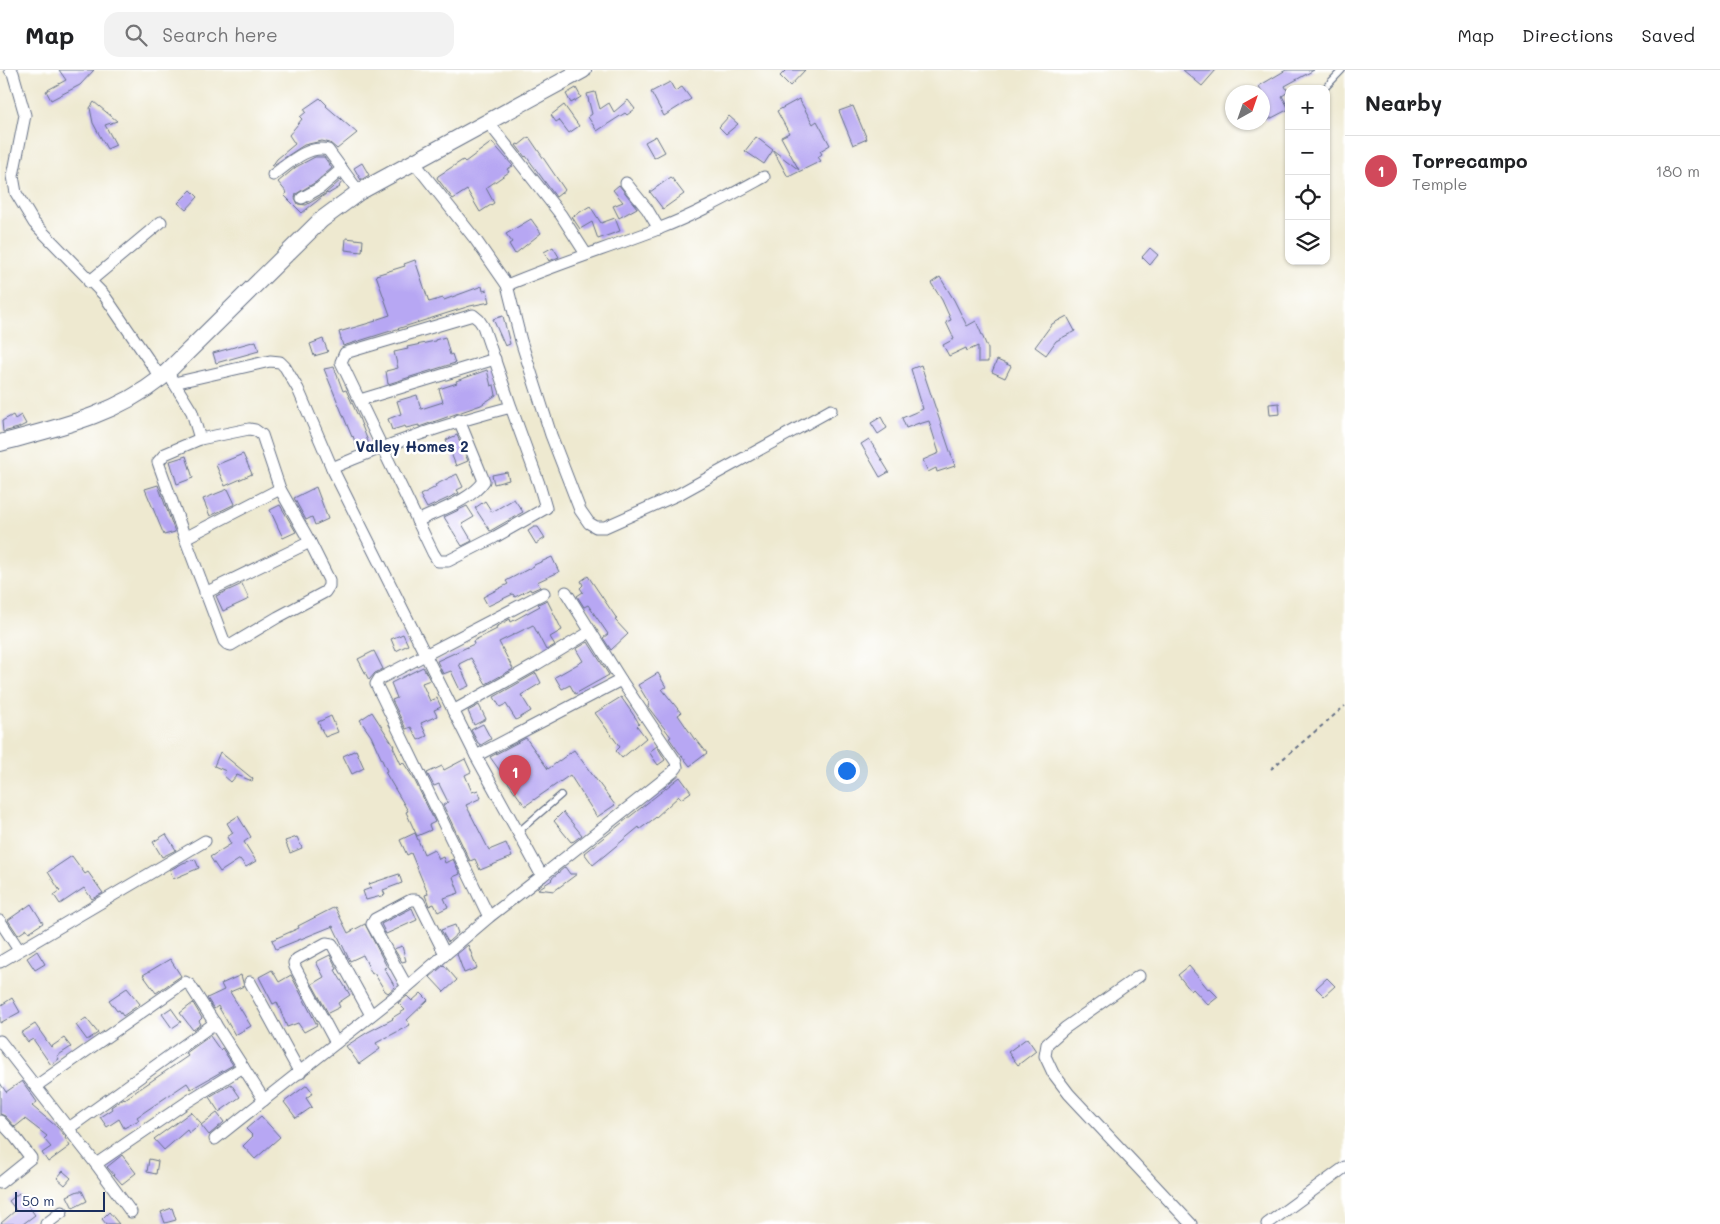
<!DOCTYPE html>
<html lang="en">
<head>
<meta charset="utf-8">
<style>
	body { margin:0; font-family:Mali,sans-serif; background:#f2f2f2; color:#202124 }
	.controls { position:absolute; right:15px; top:15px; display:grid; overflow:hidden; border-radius:10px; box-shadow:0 1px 4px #0004 }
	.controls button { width:45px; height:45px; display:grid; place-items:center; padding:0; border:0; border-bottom:1px solid #e0e0e0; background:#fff; color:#202124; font:25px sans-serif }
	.compass { position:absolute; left:1225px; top:15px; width:45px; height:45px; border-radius:50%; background:#fff; box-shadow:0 1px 4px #0004; rotate:40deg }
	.scale { position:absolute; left:15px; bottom:12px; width:90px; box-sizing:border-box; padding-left:5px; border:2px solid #1b2f5e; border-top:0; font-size:14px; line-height:18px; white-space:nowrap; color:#1b2f5e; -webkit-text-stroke:4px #fff; paint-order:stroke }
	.you { position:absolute; left:846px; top:700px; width:18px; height:18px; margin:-12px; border:4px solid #fff; border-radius:50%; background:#1a73e8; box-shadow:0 0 0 8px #1a73e833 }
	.badge { display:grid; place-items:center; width:32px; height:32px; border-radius:50%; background:#d1495b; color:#fff; font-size:16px; font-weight:700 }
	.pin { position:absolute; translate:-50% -41px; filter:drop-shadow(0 1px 2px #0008) }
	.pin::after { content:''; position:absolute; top:26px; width:18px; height:15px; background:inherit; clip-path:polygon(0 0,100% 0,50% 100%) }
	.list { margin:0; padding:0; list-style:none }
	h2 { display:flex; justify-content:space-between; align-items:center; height:65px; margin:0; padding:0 20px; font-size:21px }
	h2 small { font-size:16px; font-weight:400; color:#757577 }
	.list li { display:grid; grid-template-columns:32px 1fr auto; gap:15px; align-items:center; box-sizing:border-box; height:70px; padding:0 20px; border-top:1px solid #e0e0e0 }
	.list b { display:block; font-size:19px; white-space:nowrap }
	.list p { margin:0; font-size:16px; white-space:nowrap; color:#757577 }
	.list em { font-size:16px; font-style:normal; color:#757577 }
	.icon { flex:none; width:28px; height:28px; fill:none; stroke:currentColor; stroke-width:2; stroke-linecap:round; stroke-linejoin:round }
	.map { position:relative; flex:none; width:1345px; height:1154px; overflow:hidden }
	header { display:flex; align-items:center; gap:30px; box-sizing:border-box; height:70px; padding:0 25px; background:#fff; border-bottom:1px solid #e0e0e0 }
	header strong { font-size:24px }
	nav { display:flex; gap:28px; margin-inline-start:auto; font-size:18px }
	.search { width:350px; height:45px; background:#f2f2f2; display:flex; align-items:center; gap:12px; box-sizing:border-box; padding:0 18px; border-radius:15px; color:#757577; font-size:19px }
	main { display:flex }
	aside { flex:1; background:#fff }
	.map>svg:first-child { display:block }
	.building { fill:#b7a7f3 }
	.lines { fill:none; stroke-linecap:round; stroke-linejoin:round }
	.service-casing { stroke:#657086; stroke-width:8 }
	.minor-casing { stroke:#657086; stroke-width:13 }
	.secondary-casing { stroke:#657086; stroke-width:18 }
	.path { stroke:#657086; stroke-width:2; stroke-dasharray:4 4; stroke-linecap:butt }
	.service { stroke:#fff; stroke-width:5.5 }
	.minor { stroke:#fff; stroke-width:11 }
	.secondary { stroke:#fff; stroke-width:16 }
	.labels { text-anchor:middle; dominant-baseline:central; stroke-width:5; stroke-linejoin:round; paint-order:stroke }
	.neighbourhood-label { font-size:15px; font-weight:bold; fill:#1b2f5e; stroke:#fff }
</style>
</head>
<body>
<header>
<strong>Map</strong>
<div class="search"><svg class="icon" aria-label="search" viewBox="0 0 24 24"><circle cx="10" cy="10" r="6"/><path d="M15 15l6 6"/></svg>Search here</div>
<nav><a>Map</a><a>Directions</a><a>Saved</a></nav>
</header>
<main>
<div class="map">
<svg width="1345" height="1154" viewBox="0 0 1345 1154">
	<rect width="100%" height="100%" fill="#fff"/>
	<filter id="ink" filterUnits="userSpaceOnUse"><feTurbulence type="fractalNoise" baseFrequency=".02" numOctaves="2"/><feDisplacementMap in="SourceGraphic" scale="10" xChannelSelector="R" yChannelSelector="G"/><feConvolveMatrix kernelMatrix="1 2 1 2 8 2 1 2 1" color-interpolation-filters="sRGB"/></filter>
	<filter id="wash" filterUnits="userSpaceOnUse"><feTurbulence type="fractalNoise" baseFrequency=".0096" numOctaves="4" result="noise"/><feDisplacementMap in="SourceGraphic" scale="20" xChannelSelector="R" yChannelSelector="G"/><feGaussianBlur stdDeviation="1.12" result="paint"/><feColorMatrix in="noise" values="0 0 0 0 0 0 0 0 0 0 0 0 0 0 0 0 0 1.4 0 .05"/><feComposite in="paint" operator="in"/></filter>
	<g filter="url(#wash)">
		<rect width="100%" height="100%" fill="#eee9d0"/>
		<g id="blocks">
			<!-- building -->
			<g class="building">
				<polygon points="59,0 94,0 80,15 51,30 46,21 66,10"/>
				<polygon points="786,0 805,0 790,16 780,6"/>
				<polygon points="1183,0 1216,0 1202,16"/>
				<polygon points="1286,0 1314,0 1285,16 1288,22 1282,26 1289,39 1266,51 1262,44 1262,22 1259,16"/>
				<polygon points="670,12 675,21 682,17 691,29 664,46 651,22"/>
				<polygon points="576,18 581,27 571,33 566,24"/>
				<polygon points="595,22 600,39 609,33 614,42 628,30 635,39 627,45 625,43 597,61 588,47 592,44 587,24"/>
				<polygon points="320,28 327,35 326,36 357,63 337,79 330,73 322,71 304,75 272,96 277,89 295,74 289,65 302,49 300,47 306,42 304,39"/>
				<polygon points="799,29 813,54 817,51 830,75 820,81 822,84 818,87 821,91 788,107 773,80 764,94 745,81 756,67 799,100 781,67 789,63 777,41"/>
				<polygon points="94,32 117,51 105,55 116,75 107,79 93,53 90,38"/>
				<polygon points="564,35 579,56 569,63 559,50 556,52 551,45"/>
				<polygon points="853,36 867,69 853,75 839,41"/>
				<polygon points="729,46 738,54 726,64 719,57"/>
				<polygon points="656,66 665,82 654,88 645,72"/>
				<polygon points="529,67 565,120 556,127 526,86 525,87 516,75 518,74 519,75"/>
				<polygon points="492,72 513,96 507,99 509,102 486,118 494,133 480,142 467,120 453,129 437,108 438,106 463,90 465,92"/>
				<polygon points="315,87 324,87 332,98 316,112 296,124 295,128 298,134 306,135 325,124 341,110 342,112 339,116 340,117 328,124 327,123 302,143 284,125 287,123 278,112 296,97"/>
				<polygon points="362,93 369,105 361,110 354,98"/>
				<polygon points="671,107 684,124 663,139 650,122"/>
				<polygon points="619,115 637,138 619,148 613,136 623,132 613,120"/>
				<polygon points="191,120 198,127 186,140 178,133"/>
				<polygon points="590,136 601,153 615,148 620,161 598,169 592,152 580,159 572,147"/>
				<polygon points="531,149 541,163 515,184 509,174 512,172 506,164"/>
				<polygon points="346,168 363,170 362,182 345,180"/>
				<polygon points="553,177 559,187 549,191 544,182"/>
				<polygon points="1150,178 1158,185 1150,195 1142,187"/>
				<polygon points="415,190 429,232 443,228 444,230 482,216 483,221 487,220 490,232 470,236 343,276 339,262 376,251 375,250 390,245 376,205 405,196 404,194"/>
				<polygon points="940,207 954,230 967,256 976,251 988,279 988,292 978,292 978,276 967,281 966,278 949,286 943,275 954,269 946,252 951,250 942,230 931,213"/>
				<polygon points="503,246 510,274 505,276 493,249"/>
				<polygon points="1067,246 1075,261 1056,271 1046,285 1035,277 1052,254"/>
				<polygon points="445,267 450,285 452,284 455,293 388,314 386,301 398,298 394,282 408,279 407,277 435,271 435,270"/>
				<polygon points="323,269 328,282 314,286 310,274"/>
				<polygon points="256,271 259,281 216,293 213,283"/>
				<polygon points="997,290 1011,296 1005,308 992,302"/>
				<polygon points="921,295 955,396 937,402 936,398 928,402 923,390 939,383 929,351 919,354 919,353 906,358 902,348 923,339 911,299"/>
				<polygon points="334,297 343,321 346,320 359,348 369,374 357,378 353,366 352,367 324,299"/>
				<polygon points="487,300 491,316 494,315 496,325 481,335 419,357 419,355 406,358 405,356 392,360 388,349 401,344 397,331 417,325 421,339 443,332 439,319 457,313 456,311"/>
				<polygon points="1279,333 1280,344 1270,345 1269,334"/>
				<polygon points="13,345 15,349 21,345 26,354 18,358 3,362 2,351"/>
				<polygon points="881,347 887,358 878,364 871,353"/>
				<polygon points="457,365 468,391 456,396 446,370"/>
				<polygon points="869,369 889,402 880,407 861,374"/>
				<polygon points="243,384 252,404 225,416 216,395"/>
				<polygon points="186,386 193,408 177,414 170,391"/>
				<polygon points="507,402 509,410 494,414 492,405"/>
				<polygon points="457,404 463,417 457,420 459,423 427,438 420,425 436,417 435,415"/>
				<polygon points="158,415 175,462 164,465 145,419"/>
				<polygon points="316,417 328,449 315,455 312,447 306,450 294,428"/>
				<polygon points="228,419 235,434 210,446 203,429"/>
				<polygon points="514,429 523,442 490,461 475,438 485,431 492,442"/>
				<polygon points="280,435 296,462 283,468 270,440"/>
				<polygon points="467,436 474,447 462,454 472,471 462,476 444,447"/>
				<polygon points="534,457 538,457 545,468 536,474 528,461"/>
				<polygon points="552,487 559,502 537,512 540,517 531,521 530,519 515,527 513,524 488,536 483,527 508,514 506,511 534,496 534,495"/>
				<polygon points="588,506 617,549 615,550 628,564 611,580 603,568 608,564 588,535 584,537 577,526 583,522 580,518 583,515 581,511"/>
				<polygon points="242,514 249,529 223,541 216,526"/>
				<polygon points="547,530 562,560 550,567 555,575 546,580 533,555 499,572 513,599 486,614 471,588 459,594 469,616 460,620 451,601 443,604 437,591 474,574 473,571 497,559 496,557 510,549 511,552 540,536 538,534"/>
				<polygon points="403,564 408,575 396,581 391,569"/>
				<polygon points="588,572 609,605 575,624 570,615 562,619 555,607 583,591 576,579"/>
				<polygon points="374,581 383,599 375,603 369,610 358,589"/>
				<polygon points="423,597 430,610 422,613 430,631 437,628 441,637 434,640 437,646 421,653 427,666 418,670 411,657 406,659 392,630 397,628 391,613"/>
				<polygon points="536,603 541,613 521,625 531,641 516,650 506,634 500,637 494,627"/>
				<polygon points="658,603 666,617 662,619 681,643 678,645 695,670 696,669 707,683 690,696 678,681 669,668 671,667 648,637 649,633 638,615"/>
				<polygon points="621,627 637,650 639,654 637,656 646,668 622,688 616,681 620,677 595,643"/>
				<polygon points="479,635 486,649 474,655 468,641"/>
				<polygon points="372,642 394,676 393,677 401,694 403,692 414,709 435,752 429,755 431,760 417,766 406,742 408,741 385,702 387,701 371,666 360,650"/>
				<polygon points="331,646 338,662 325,667 318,652"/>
				<polygon points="483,654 491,669 481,675 478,673 471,660"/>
				<polygon points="526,668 548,699 574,680 615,735 597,747 570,705 525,736 490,687"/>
				<polygon points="657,676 665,690 658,695 649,682"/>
				<polygon points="356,680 364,698 352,704 343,686"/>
				<polygon points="220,682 253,709 252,711 237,705 231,712 223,705 226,701 214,696"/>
				<polygon points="465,689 471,702 465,705 472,722 478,720 481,728 466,735 489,780 506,773 512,787 480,800 475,789 470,791 443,735 448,732 439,714 434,716 427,703 442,696 444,700"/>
				<polygon points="680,707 691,722 681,729 679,726 655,748 640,759 639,757 593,795 584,783"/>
				<polygon points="563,742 582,765 574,771 571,772 554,751"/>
				<polygon points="238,746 251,767 244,772 256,791 246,797 240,789 220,802 210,787 231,774 227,767 233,763 227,753"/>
				<polygon points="415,763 424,784 434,779 439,789 443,787 445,793 453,789 460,804 453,807 459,823 444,828 448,837 438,842 434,834 429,836 425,825 428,824 411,783 407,785 400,770"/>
				<polygon points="166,764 176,780 162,787 153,772"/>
				<polygon points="297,767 302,778 290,783 285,771"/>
				<polygon points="72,786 85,804 88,802 103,823 92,829 84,818 60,834 54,825 60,821 48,802"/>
				<polygon points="195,789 199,798 173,809 170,800 183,793"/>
				<polygon points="565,797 570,804 577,804 554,821 538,819 552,810 551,809"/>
				<polygon points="399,804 402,813 383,820 385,825 366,830 363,821 371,818 369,814"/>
				<polygon points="31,834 43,853 29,862 27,859 18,865 8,850"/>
				<polygon points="335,837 348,863 365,854 387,897 384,898 395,917 388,923 385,921 374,903 372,904 363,885 350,891 333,856 276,879 272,870 299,858 298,856"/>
				<polygon points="412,838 417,850 386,864 381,854"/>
				<polygon points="455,855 458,863 448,872 441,860"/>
				<polygon points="468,875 477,898 464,903 457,884"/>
				<polygon points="402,876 406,891 402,892 394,879"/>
				<polygon points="37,881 45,894 35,900 27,888"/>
				<polygon points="330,885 337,899 335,900 350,925 338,933 340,937 328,943 312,914 324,907 316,892"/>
				<polygon points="170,889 181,906 156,923 143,905"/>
				<polygon points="444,895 457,910 444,922 430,907"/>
				<polygon points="1189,896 1208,919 1209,918 1218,927 1208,935 1193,919 1191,921 1178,905"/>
				<polygon points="272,900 279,912 291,905 317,955 304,962 298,953 287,957 277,932 273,934 259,907"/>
				<polygon points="241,905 244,916 230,922 251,956 235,965 218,936 214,939 207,928 224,920 221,914"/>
				<polygon points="1327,908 1335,916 1324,926 1316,918"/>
				<polygon points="127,918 140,934 123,946 119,940 117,941 109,930"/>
				<polygon points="421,923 428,930 407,950 410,955 376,973 380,979 359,994 346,976 368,962 393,949 392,948 405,940 398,933 407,926 412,931"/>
				<polygon points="12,928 20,942 0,953 0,936"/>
				<polygon points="193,933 202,948 199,951 201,954 193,960 180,943"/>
				<polygon points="171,938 181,952 172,958 162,944"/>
				<polygon points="86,948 98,963 87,970 76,955"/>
				<polygon points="35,954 51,977 64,968 71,977 57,986 59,989 51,995 33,969 28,972 21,963"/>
				<polygon points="210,966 220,980 222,978 233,995 191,1019 187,1013 137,1047 139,1050 124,1058 119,1049 107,1057 100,1047 112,1039 111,1037 124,1028 125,1029 188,986 186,983"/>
				<polygon points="1027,968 1036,981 1018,995 1008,982"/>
				<polygon points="22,1011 37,1032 32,1036 57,1057 66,1067 65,1068 70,1076 48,1092 42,1083 51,1077 44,1069 47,1066 25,1049 15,1057 5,1046 0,1044 0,1013 6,1022"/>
				<polygon points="231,1014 240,1027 219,1042 209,1027"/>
				<polygon points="307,1015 313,1023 306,1028 312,1037 296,1048 284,1032"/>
				<polygon points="191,1042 201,1053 189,1063 187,1060 164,1080 154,1069"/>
				<polygon points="217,1043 224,1052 209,1065 201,1055"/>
				<polygon points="261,1046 280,1067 255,1089 243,1076 253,1066 246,1059"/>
				<polygon points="122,1085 136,1103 122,1114 107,1097"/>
				<polygon points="149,1089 158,1091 156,1104 147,1102"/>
				<polygon points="63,1101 71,1108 65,1115 57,1108"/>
				<polygon points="78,1121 82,1121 87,1131 73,1138 67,1126"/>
				<polygon points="19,1123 35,1145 23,1154 0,1154 16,1140 9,1131"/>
				<polygon points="172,1138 176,1150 165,1153 161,1142"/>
				<polygon points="109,1142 119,1154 106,1154 102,1149"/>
			</g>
		</g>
	</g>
	<g filter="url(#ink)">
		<use href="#blocks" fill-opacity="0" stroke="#657086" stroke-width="1"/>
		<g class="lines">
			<!-- service casing -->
			<g class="service-casing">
				<g id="service">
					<polyline points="1324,19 1342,0"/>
					<polyline points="518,762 561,725"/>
				</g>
			</g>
			<!-- minor casing -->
			<g class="minor-casing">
				<g id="minor">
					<polyline points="10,0 13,3 25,45 13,106 16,123 34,153 104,225 161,308"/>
					<polyline points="488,52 561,145 586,184"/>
					<polyline points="414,92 475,169 507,215 521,271 551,365 580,440 589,453 596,457 605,457 679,424 831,340"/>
					<path d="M273,105C288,94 309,74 328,80L359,122"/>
					<polyline points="626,113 647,139 659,159"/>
					<polyline points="302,128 320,118 342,99"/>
					<polyline points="89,212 161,152"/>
					<path d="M507,215C557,194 608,178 658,159C695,145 729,126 764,107"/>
					<polyline points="171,308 192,342 200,369"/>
					<polyline points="174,313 270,291 280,292 285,297 298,319 332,398 476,686 542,806 673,702 677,697 676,692 621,610 566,522"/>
					<polyline points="360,330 495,289"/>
					<polygon points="249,359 255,360 262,365 280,419 185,468 158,392 165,384 200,369"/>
					<path d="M332,398C390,373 449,353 511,337L539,414L546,438L495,467L448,491H438L433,483L341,292L345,283L473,245L479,250L483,256L511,337"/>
					<path d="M417,451C437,441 472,430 484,411L459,350"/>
					<polyline points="185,468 224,571 227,574 231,575 278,547 325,522 329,516 329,510 310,472 280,419"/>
					<polyline points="205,523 310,472"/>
					<polyline points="453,641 537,594 590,562"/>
					<polyline points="476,686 621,610"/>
					<polyline points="489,847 376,614 379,609 544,523"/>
					<polyline points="0,851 19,880"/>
					<polyline points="0,892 205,771"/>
					<polyline points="1139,906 1065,958 1047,974 1045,986 1053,1003 1069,1024 1191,1154"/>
					<polyline points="250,912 300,1003"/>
					<polyline points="407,917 489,847 542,806"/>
					<polyline points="0,971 96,1094 187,1032 243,997 264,1030 407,917 372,854 375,849 411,830 416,830 419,832 445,884"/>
					<polyline points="336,973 295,897 294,893 297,889 326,873 332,874 371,945"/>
					<polyline points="36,1016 185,912 190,915 243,997"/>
					<polyline points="0,1051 15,1067 31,1088 0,1113"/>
					<polyline points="69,1058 215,953"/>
					<polyline points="215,1069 264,1030"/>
					<polyline points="96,1094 131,1142"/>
					<polyline points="46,1154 62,1142"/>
					<polyline points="1267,1154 1345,1097"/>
				</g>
			</g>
			<!-- secondary casing -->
			<g class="secondary-casing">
				<path id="secondary" d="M0,373C59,357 113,346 161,308L321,150L359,122L583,0"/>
			</g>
			<!-- path -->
			<polyline class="path" points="1271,699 1345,636"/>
			<!-- service -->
			<use href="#service" class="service"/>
			<!-- minor -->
			<use href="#minor" class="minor"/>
			<!-- secondary -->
			<use href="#secondary" class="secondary"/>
		</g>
	</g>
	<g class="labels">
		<!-- neighbourhood labels -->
		<g class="neighbourhood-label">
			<text x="412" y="376">Valley Homes 2</text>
		</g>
	</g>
</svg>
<div class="controls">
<button>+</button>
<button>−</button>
<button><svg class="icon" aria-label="locate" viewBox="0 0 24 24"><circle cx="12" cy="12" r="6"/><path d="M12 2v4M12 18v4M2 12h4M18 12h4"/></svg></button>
<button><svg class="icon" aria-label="layers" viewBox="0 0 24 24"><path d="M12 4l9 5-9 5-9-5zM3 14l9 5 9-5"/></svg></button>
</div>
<svg class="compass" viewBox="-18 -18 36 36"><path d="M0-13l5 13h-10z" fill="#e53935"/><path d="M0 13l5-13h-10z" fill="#757577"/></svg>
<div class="scale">50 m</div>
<div class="you"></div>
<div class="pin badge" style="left:515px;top:726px">1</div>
</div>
<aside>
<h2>Nearby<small></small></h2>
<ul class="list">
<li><span class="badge">1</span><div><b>Torrecampo</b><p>Temple</p></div><em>180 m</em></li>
</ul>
</aside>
</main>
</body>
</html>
